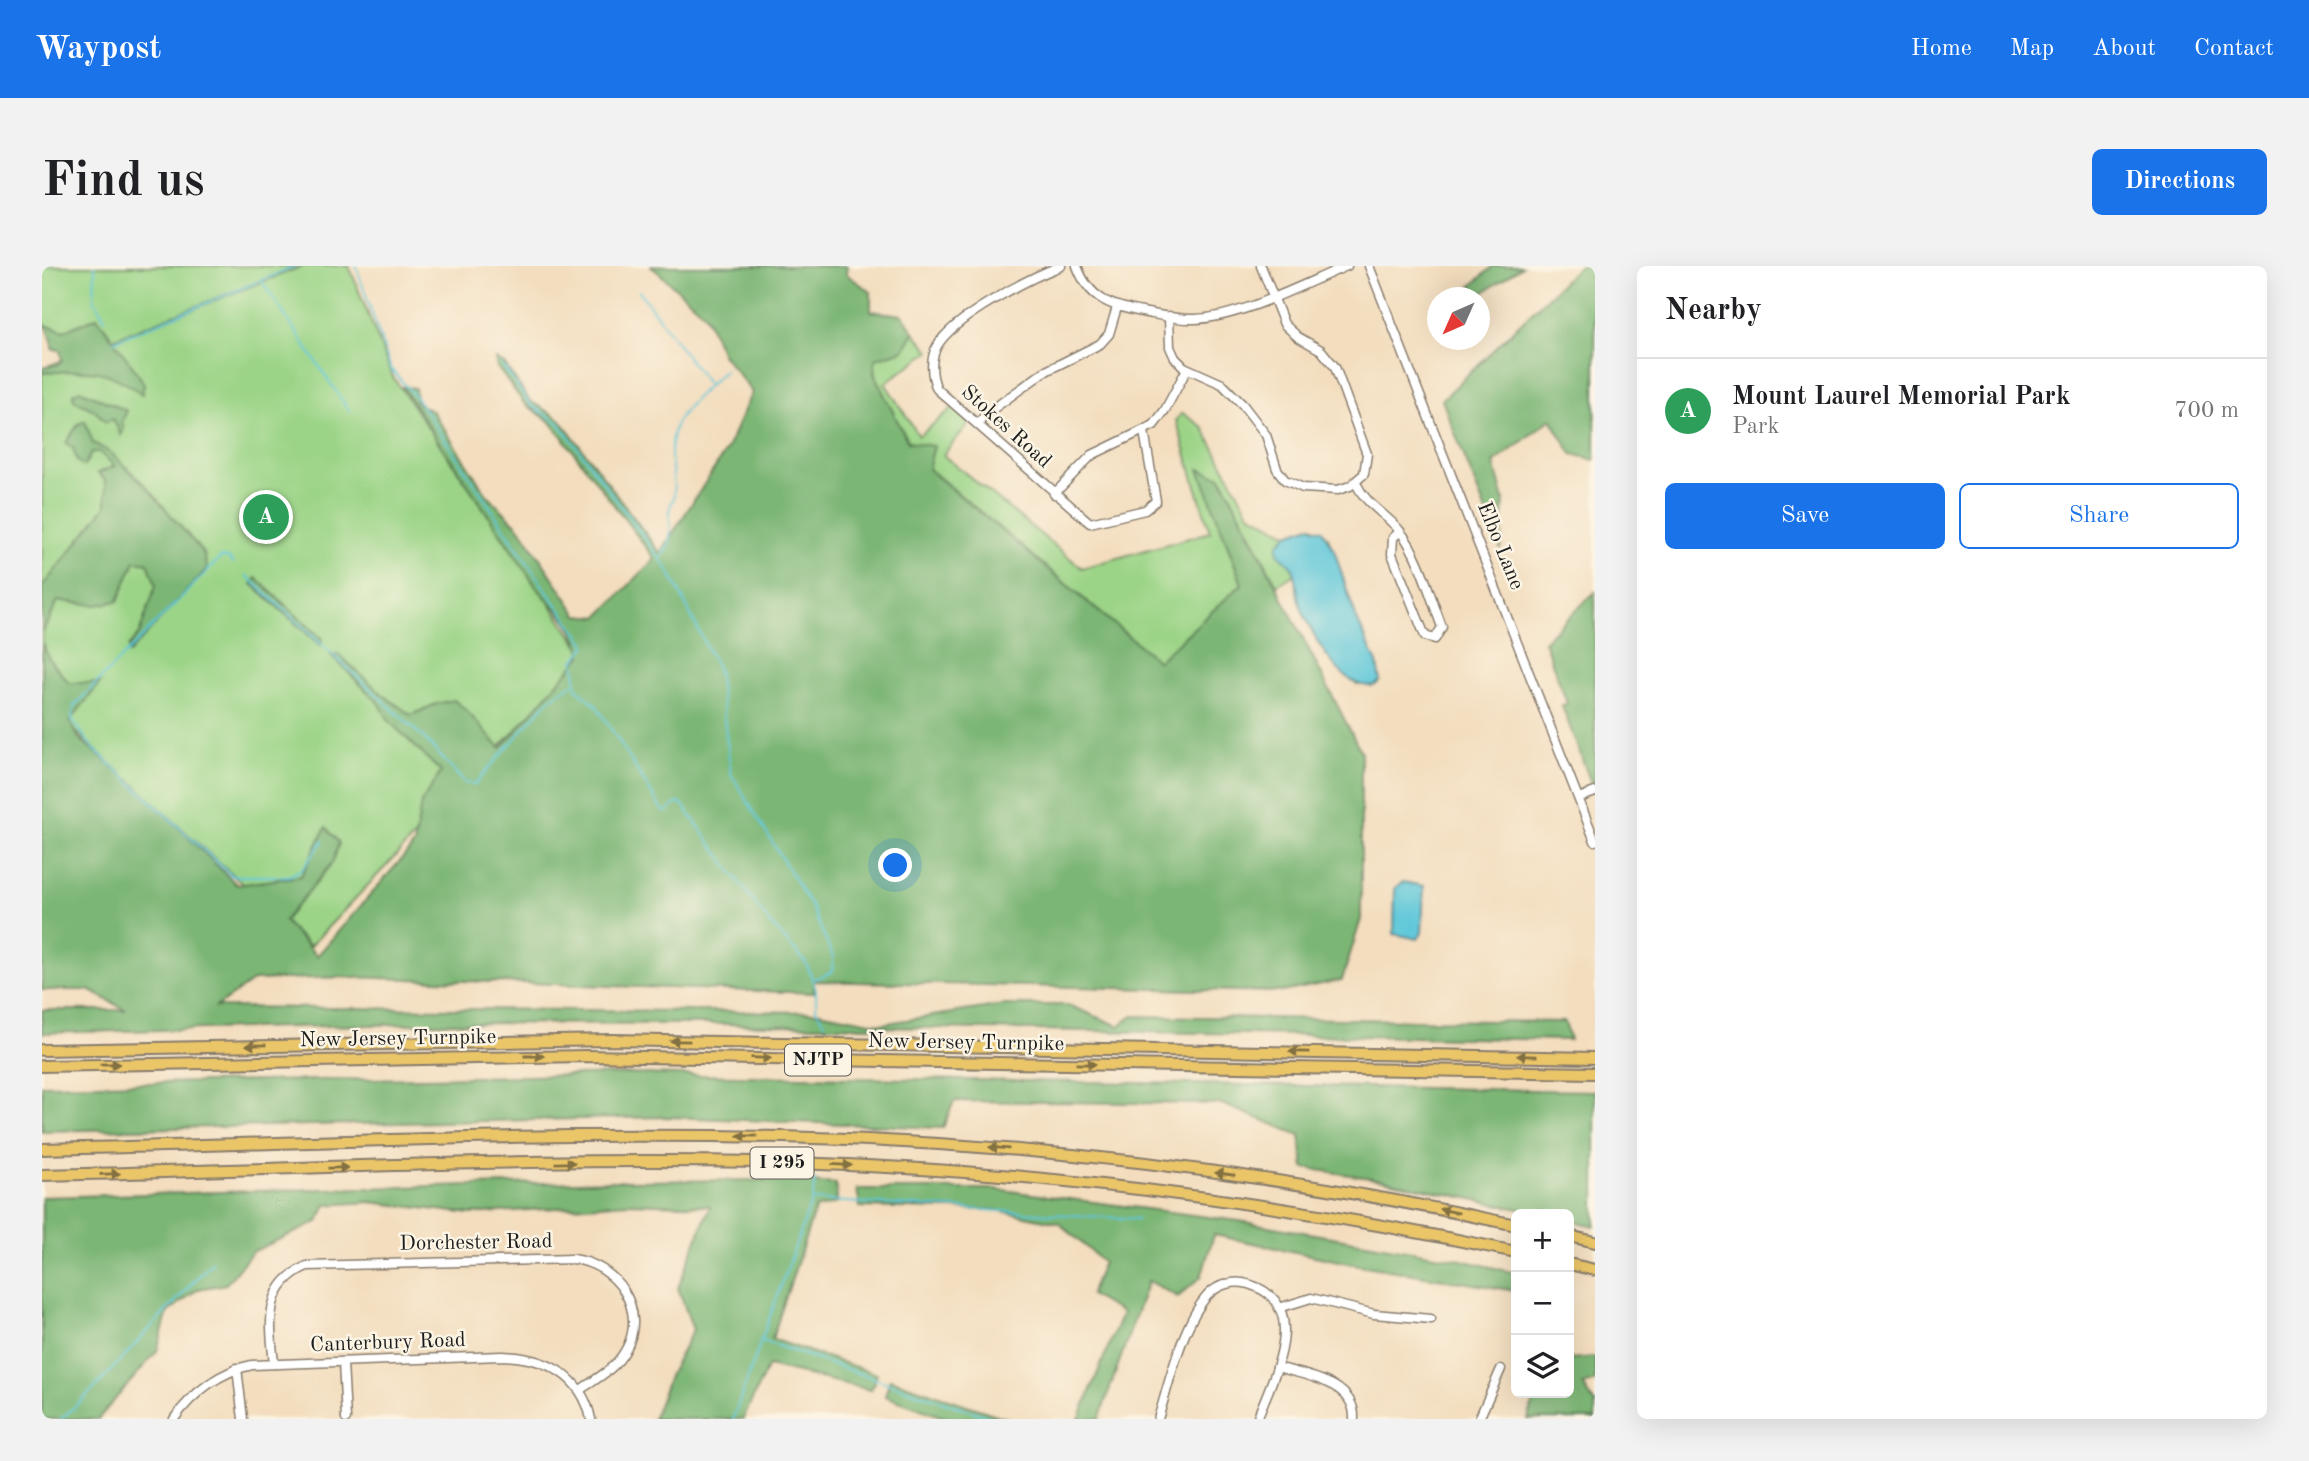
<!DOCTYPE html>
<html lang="en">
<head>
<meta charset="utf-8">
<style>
	body { margin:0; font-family:"Old Standard TT",serif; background:#f2f2f2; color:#202124 }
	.controls { position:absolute; right:21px; bottom:21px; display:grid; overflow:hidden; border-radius:10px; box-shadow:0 7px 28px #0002 }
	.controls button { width:63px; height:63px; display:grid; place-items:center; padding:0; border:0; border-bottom:2px solid #e0e0e0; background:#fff; color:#202124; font:35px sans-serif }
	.compass { position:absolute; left:1385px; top:21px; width:63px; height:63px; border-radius:50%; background:#fff; box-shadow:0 7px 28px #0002; rotate:225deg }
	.you { position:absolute; left:854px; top:600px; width:24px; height:24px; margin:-18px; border:5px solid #fff; border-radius:50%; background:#1a73e8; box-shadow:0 0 0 10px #1a73e833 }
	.badge { display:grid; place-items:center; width:46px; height:46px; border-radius:50%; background:#1a73e8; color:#fff; font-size:23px; font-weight:700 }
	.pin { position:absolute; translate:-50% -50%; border:4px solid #fff; box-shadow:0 2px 7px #0006 }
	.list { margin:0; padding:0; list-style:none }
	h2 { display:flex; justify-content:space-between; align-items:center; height:91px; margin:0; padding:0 28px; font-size:30px }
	h2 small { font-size:23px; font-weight:400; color:#757577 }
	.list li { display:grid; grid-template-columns:46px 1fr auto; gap:21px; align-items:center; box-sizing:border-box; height:105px; padding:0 28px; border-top:2px solid #e0e0e0 }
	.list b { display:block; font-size:26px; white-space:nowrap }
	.list p { margin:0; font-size:23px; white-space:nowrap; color:#757577 }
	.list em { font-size:23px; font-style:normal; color:#757577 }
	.actions { display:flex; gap:14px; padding:21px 28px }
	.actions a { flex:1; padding:16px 0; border:2px solid #1a73e8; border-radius:10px; text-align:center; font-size:24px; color:#1a73e8 }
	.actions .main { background:#1a73e8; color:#fff }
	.icon { flex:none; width:38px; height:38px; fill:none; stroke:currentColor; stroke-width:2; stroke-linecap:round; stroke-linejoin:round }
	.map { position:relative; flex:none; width:1553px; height:1153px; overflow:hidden; border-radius:10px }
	header { display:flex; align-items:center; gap:42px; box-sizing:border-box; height:98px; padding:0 35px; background:#1a73e8; color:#fff }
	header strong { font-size:33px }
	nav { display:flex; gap:38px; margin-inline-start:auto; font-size:24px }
	.intro { display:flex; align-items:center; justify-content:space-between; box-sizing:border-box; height:168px; padding:0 42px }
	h1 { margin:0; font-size:49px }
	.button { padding:18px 32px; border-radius:10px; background:#1a73e8; color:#fff; font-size:24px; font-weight:700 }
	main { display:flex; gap:42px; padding:0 42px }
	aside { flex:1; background:#fff; border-radius:10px; box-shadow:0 7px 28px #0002 }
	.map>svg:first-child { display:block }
	.green { fill:#9bd487; stroke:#5c7852; stroke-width:2 }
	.forest { fill:#7cb674; stroke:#4c6948; stroke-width:2 }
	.water { fill:#5ec7d9; stroke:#3d727a; stroke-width:2 }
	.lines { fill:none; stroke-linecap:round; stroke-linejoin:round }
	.stream { stroke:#5ec7d9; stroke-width:2 }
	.minor-casing { stroke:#887c6d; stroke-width:11 }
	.highway-casing { stroke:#887c6d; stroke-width:14 }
	.minor { stroke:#fff; stroke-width:8 }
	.highway { stroke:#ebc669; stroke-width:10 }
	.oneway { fill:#847142 }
	.labels { text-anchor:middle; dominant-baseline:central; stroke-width:5; stroke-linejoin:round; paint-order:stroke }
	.shield { fill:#fcf5e5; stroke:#5f5d58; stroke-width:2 }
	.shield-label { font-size:19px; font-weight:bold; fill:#1c1c1c }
	.street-label { font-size:21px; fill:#1c1c1c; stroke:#fcf5e5 }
</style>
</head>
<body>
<header>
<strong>Waypost</strong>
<nav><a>Home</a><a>Map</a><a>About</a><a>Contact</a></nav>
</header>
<div class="intro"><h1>Find us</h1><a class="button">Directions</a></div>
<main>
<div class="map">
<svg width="1553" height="1153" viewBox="0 0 1553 1153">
	<rect width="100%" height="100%" fill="#fcf5e5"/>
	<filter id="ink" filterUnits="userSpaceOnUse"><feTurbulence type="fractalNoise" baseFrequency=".0143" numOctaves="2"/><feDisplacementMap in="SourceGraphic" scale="14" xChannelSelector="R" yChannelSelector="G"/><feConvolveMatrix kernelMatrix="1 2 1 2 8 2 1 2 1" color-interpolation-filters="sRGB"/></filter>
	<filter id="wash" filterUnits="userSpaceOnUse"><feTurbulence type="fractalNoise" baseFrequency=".00686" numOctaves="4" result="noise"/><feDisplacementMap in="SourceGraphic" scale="28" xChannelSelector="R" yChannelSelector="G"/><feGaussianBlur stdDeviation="1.57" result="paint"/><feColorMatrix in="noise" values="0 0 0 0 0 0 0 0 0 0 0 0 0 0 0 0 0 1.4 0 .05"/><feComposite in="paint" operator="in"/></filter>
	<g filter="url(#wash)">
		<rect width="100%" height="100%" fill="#f3ddbe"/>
		<!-- green -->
		<g class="green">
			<polygon points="0,0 255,0 71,73 55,51 22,65 3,59 0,54"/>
			<polygon points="261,0 307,0 351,111 544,390 268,680 19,452 0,416 0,102"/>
			<path d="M872,66L888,85L843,117L877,170L913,140L930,154L901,189L1040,302L1168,266L1134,154L1140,147L1161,161L1207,247L1246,268L1271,260L1286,271L1337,416L1315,419L1278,380L1253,308L1235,319L1179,211L1158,204L1200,318L1116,395L886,202C867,177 831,125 833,93L861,84Z"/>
		</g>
		<!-- forest -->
		<g class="forest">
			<path d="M609,0H805L804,8L829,26V45L861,49L872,66L862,84L833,93L832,108L866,176L892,180L886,203L1116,395L1200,318L1157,203L1179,211L1319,486V653L1300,714L1240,726L771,715L773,727L306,711L212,714L174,741L777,746L839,758L961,739H1026L1077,760L1090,750L1523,756L1528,774L679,758L409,757L0,767V744H84L47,724H0V376L7,393L27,417H58L28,455L37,472L95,521L195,619L259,610L284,561L297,577L291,596L242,655L275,690L372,579L379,537L399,506L347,455L338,438L289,389L296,388L340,428L369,449L394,438L412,434C431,448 441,466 459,482L540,389C535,362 513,341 495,322L360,121L373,122L374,136L391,146L445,229L477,261L536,349L556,351L613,293L509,156L483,138L455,101L454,93L462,98L488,135L518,153L618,287L685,183L710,126L680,88L663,48Z"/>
			<polygon points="1451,0 1480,0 1435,31 1420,29"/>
			<polygon points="1537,0 1553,0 1553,194 1530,188 1509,153 1452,197 1462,234 1459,284 1400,134"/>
			<path d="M55,51L98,111L102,119L100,128C59,99 48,104 0,107V101L16,99L20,95L18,84L10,83V75L3,59L22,65Z"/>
			<polygon points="38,124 85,145 80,155 82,163 79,169 71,153 64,156 52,144 32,134 31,127"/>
			<polygon points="43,155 51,177 68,186 105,221 162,288 165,303 87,387 86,381 97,368 114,319 106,297 93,295 76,335 55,339 16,335 0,368 0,321 64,240 64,215 56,207 73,200 57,186 50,186 42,200 35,195 31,182 24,177 36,158"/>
			<polygon points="214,312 280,373 279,380 210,318"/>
			<polygon points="1553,326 1553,525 1552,525 1520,440 1525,437 1502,375"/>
			<polygon points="588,808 1553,825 1553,960 1527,954 1527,948 1500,948 1341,914 1262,902 1258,869 1180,838 912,835 901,862 625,851 0,865 0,819"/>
			<polygon points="736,914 794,918 795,937 773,943 730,1073 835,1108 829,1124 726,1100 701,1153 611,1153 628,1108 651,1064 636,1022 668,940 586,937 429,948 328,936 284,939 276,956 210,986 184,1018 156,1023 126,1046 115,1085 56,1153 0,1153 0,931 574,915"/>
			<polygon points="815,923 952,923 1197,955 1416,993 1474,1007 1474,1025 1311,998 1172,969 1159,1011 1136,1031 1106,1015 1057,1153 1037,1153 1080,1047 1048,1029 1061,996 1017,957 954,944 818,941"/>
			<polygon points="1553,1091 1553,1115 1541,1119 1553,1138 1553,1153 1486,1153 1493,1127 1527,1127 1527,1093"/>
			<polygon points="848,1113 966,1153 906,1153 843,1130"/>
		</g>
		<!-- water -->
		<g class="water">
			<path d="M1268,260L1280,264L1292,284L1314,352L1335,397L1338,415L1333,419C1299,428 1266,362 1257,335C1254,325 1256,312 1251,303C1248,296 1240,292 1236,287V278L1246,268Z"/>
			<polygon points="1361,616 1382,620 1380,667 1376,673 1352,668 1353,622"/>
		</g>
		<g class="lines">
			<!-- stream -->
			<g class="stream">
				<polyline points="53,0 52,33 63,53"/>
				<polyline points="314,0 349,103 377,135 501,320 543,377 544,381 532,395 535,423 554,439 620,544 624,546 635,537 640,538 726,655 764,697 774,723 774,743 783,758"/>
				<polyline points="219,14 308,146"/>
				<polyline points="597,25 666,119"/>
				<polyline points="72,75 254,0"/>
				<polyline points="459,98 490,140 517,157 627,305 676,404 689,508 770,642 791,691 790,706 772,713"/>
				<path d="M618,293C635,272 626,263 628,241C629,238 631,235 632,231C633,207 624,184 633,160C641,142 669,117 684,103"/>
				<polyline points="191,297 186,292 179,291 32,440 30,453 49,480 190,610 247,610 260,603 281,575"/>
				<polyline points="204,309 382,472 423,517 433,518 506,435 532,417"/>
				<polyline points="770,934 1096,953"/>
				<polyline points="718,1074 953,1153"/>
				<polyline points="19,1153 51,1124 170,996"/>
				<polyline points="691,1153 770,934 773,913"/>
			</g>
		</g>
	</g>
	<g filter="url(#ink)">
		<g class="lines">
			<!-- minor casing -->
			<g class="minor-casing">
				<g id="minor">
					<path d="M1019,0C987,12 912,51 895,80C888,93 889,110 895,123L1048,257L1103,244L1114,235L1102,165"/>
					<path d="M1035,0C1047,33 1068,40 1100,46C1117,49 1136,54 1153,53C1198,52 1263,17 1305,0"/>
					<polyline points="1327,0 1553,575"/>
					<polyline points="1127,50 1128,81 1133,92 1142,101 1180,118 1201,139 1224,169 1235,203 1243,214 1261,222 1296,224 1308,220 1322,208 1325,188 1293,101 1279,84 1256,71 1242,58 1219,0"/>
					<polyline points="936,158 944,148 1002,106 1058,78 1067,68 1075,41"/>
					<path d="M1314,217C1324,239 1343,247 1358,265C1377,288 1389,333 1400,361L1393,373L1383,370L1350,288L1351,272L1358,265"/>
					<polyline points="1012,228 1050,189 1112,159 1123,144 1145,103"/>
					<polyline points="1537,532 1553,526"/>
					<polyline points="1237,1042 1269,1032 1332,1048 1389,1053"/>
					<polyline points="301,1096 304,1153"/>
					<path d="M232,1098C228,1058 221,1019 265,1000L531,993C574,998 607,1044 583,1085C573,1103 554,1113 538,1124"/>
					<path d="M1235,1101C1262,1109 1314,1116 1312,1153"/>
					<polyline points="195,1102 201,1153"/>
					<path d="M132,1153C150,1127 179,1105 210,1099L460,1090C503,1091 540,1109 549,1153"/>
					<path d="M1116,1153C1127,1117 1141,1056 1166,1029C1177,1018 1192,1014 1206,1018C1272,1037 1230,1113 1215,1153"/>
					<polyline points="1437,1153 1459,1103"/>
				</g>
			</g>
			<!-- highway casing -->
			<g class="highway-casing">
				<g id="highway">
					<polyline points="0,784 570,774 1553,792"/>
					<polyline points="0,800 544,790 1553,807"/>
					<path d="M0,883C275,878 551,862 826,874C1043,884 1261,913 1474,959"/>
					<path d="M0,909C250,904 501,890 751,897C994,904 1237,936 1474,986"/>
					<polyline points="1527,970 1553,976"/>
					<polyline points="1527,998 1553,1004"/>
				</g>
			</g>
			<!-- minor -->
			<use href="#minor" class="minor"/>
			<!-- highway -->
			<use href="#highway" class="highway"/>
		</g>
		<!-- one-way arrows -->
		<defs><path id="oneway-solid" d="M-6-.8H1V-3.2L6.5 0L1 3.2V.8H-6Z" transform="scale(1.75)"/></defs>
		<g class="oneway">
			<use href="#oneway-solid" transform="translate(638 775) rotate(-179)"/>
			<use href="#oneway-solid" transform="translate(214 779) rotate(179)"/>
			<use href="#oneway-solid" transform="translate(1257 786) rotate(-179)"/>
			<use href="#oneway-solid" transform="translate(492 790)"/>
			<use href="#oneway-solid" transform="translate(1485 790) rotate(-179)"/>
			<use href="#oneway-solid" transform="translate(719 792) rotate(2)"/>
			<use href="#oneway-solid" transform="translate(68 798) rotate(-1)"/>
			<use href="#oneway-solid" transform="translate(1044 798) rotate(1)"/>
			<use href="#oneway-solid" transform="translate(705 870) rotate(-179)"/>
			<use href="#oneway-solid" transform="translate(957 882) rotate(-175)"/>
			<use href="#oneway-solid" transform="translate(523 897) rotate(-1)"/>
			<use href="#oneway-solid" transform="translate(800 899) rotate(3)"/>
			<use href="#oneway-solid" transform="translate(296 902) rotate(-1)"/>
			<use href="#oneway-solid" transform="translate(68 908) rotate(-2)"/>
			<use href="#oneway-solid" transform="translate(1183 908) rotate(-172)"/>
			<use href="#oneway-solid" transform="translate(1407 945) rotate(-169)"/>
		</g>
	</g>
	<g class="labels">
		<!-- shield labels -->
		<g class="shield">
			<rect x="743" y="778.5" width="66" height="31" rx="5"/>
			<rect x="708.5" y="881.5" width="63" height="31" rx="5"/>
		</g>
		<g class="shield-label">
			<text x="776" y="794">NJTP</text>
			<text x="740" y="897">I 295</text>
		</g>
		<!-- street labels -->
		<g class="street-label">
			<text transform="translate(964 161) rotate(42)">Stokes Road</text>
			<text transform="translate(1458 280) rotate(68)">Elbo Lane</text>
			<text transform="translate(356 773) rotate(-1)">New Jersey Turnpike</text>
			<text transform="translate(924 777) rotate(1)">New Jersey Turnpike</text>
			<text transform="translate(434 977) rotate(-1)">Dorchester Road</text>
			<text transform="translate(346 1077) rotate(-2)">Canterbury Road</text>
		</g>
	</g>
</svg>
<div class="controls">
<button>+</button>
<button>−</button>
<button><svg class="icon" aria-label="layers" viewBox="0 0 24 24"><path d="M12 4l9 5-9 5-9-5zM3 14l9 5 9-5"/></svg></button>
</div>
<svg class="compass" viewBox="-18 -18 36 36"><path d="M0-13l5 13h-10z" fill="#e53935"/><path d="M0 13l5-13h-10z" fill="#757577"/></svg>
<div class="you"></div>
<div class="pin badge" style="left:224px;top:251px;background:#2e9e5b">A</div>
</div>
<aside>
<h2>Nearby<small></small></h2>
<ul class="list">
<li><span class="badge" style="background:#2e9e5b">A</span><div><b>Mount Laurel Memorial Park</b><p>Park</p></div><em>700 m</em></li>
</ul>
<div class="actions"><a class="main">Save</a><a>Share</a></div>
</aside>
</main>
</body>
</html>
